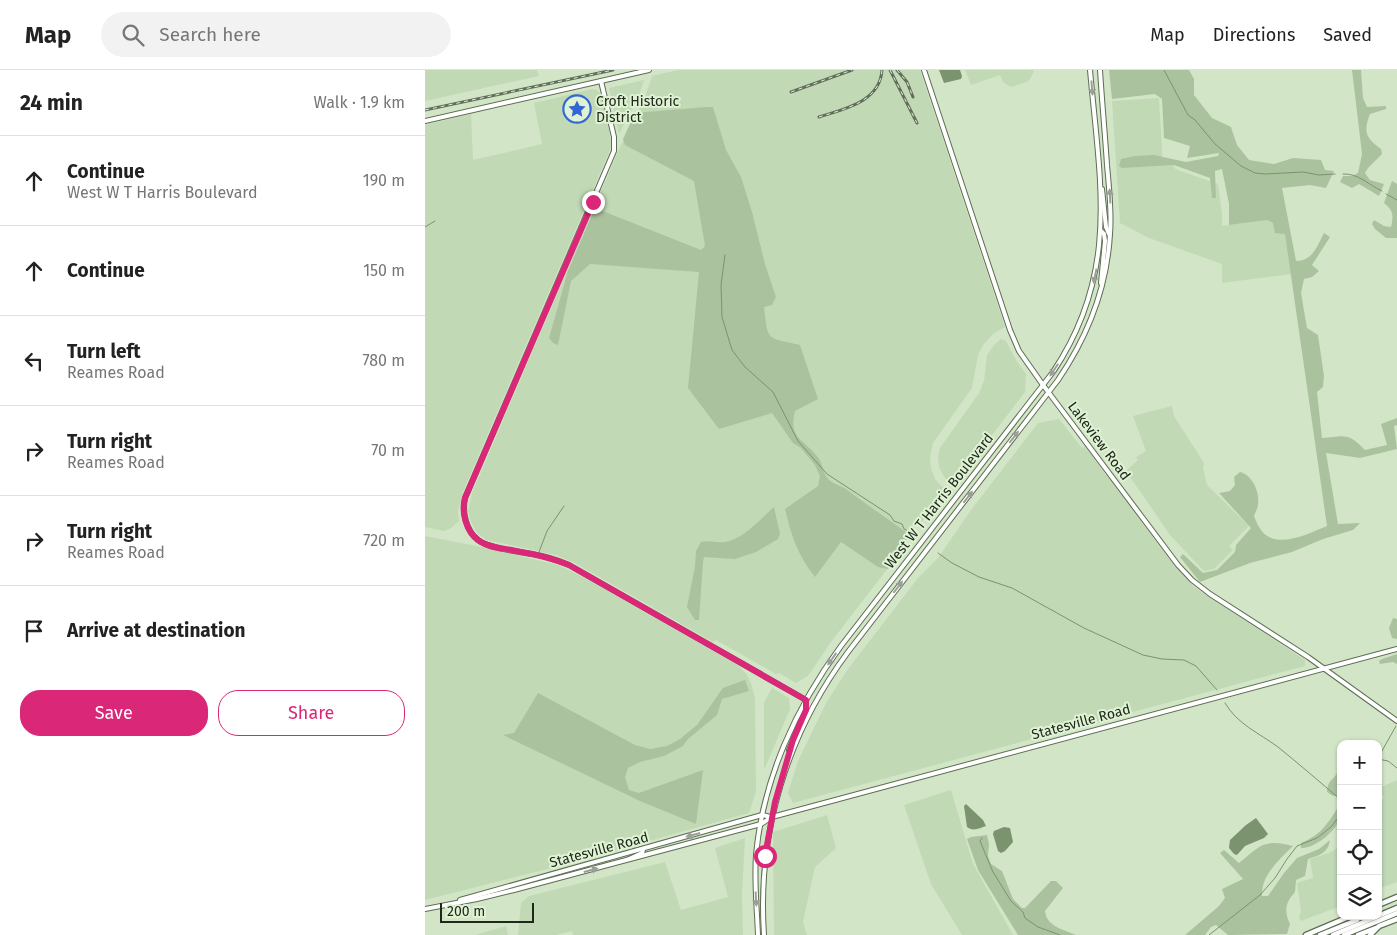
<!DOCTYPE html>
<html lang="en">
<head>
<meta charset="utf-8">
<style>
	body { margin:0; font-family:"Fira Sans",sans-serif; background:#f2f2f2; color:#222 }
	.controls { position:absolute; right:15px; bottom:15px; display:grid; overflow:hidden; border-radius:10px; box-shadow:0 1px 4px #0004 }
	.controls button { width:45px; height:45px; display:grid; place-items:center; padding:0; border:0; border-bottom:1px solid #e0e0e0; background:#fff; color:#222; font:25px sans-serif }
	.scale { position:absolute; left:15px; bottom:12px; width:94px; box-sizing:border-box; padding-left:5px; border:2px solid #20281c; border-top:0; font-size:14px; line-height:18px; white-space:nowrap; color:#20281c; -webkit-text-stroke:4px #dff3d4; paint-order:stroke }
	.stop { position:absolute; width:15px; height:15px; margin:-11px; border:4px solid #db2777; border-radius:50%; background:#fff }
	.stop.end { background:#db2777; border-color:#fff; box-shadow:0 1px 5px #0008 }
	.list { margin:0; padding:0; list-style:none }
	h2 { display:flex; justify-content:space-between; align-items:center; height:65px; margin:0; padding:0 20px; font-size:21px }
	h2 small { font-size:16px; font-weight:400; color:#767676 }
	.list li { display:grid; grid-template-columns:32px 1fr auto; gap:15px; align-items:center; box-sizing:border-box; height:90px; padding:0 20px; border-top:1px solid #e0e0e0 }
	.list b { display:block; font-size:19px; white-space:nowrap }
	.list p { margin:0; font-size:16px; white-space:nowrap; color:#767676 }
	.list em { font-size:16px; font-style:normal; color:#767676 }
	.actions { display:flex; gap:10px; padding:15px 20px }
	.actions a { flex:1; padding:11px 0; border:1px solid #db2777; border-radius:20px; text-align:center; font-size:18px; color:#db2777 }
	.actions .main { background:#db2777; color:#fff }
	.icon { flex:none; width:28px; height:28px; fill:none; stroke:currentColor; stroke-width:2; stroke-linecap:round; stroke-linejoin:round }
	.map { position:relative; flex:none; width:972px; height:865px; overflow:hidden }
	header { display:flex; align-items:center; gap:30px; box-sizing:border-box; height:70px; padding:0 25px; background:#fff; border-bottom:1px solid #e0e0e0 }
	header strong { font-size:24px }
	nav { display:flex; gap:28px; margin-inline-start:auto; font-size:18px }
	.search { width:350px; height:45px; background:#f2f2f2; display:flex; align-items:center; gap:12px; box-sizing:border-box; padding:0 18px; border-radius:28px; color:#767676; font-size:19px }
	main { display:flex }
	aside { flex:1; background:#fff }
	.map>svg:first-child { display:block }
	.built { fill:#c1d9b5 }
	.green { fill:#abc29f }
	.water { fill:#7b936e }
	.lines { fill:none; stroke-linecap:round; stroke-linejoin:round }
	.stream { stroke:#7b936e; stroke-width:1 }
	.secondary-casing { stroke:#5c6d52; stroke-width:6 }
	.primary-casing { stroke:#5c6d52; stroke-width:6 }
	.highway-casing { stroke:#5c6d52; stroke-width:7 }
	.secondary { stroke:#fff; stroke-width:4 }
	.primary { stroke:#fff; stroke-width:4 }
	.highway { stroke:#fff; stroke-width:4.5 }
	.rail-casing { stroke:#626e5b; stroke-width:3 }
	.rail { stroke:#dff3d4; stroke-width:1; stroke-dasharray:4; stroke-linecap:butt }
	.oneway { fill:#9b9e99 }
	.route { stroke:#db2777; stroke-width:6 }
	.labels { text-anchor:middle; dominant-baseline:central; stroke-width:4; stroke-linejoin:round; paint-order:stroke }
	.poi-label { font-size:14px; fill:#20281c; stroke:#dff3d4; text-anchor:start }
	.street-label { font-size:14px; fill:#20281c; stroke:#dff3d4 }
</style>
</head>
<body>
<header>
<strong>Map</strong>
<div class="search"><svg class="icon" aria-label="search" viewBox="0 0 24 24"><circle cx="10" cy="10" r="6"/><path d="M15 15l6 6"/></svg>Search here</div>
<nav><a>Map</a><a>Directions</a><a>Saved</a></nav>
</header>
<main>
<aside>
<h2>24 min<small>Walk · 1.9 km</small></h2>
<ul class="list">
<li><svg class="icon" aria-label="ahead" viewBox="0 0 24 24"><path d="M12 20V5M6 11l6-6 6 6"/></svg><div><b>Continue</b><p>West W T Harris Boulevard</p></div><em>190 m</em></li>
<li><svg class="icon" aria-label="ahead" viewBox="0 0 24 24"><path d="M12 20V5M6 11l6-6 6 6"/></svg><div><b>Continue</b></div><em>150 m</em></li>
<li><svg class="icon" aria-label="left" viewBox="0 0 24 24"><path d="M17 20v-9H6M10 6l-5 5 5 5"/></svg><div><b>Turn left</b><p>Reames Road</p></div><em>780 m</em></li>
<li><svg class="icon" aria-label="right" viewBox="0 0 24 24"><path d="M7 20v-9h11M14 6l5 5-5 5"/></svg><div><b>Turn right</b><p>Reames Road</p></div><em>70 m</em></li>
<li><svg class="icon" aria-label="right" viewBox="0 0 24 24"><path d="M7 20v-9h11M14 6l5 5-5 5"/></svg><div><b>Turn right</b><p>Reames Road</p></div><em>720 m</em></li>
<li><svg class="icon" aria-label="arrive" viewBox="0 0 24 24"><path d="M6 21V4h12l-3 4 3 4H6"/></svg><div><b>Arrive at destination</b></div></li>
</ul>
<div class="actions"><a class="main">Save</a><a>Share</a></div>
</aside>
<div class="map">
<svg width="972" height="865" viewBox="0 0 972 865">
	<rect width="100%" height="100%" fill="#d2e6c7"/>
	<!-- built -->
	<g class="built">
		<polygon points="0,0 112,0 114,6 0,31"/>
		<polygon points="253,0 495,0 580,257 568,264 558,275 553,285 547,318 508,373 505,387 506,398 510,409 521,421 520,426 505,445 488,458 470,489 406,572 383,606 371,613 354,603 351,604 291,570 288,572 150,493 131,485 62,470 52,463 46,452 43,441 47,423 194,79 220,27 227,6"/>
		<polygon points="540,0 608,0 609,1 604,11 586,17 578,12 575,5 546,15"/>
		<polygon points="219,10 214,25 194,64 184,18"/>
		<polygon points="167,19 172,20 175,23 184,60 186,74 185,80 38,422 33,440 34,451 26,458 19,461 0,457 0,55 46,44 48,90 117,74 109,33"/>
		<polygon points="733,28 734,29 738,95 749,95 750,99 793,114 797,144 797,156 842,150 848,153 860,164 867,204 797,213 797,194 724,168 695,153 687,31"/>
		<polygon points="576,269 581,271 591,290 601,304 600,322 531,412 528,413 524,413 518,405 514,397 513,387 515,378 554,323 559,311 562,285 569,275"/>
		<polygon points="747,336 749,346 779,393 778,399 782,415 824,456 804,476 808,480 789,499 779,501 745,465 701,401 713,390 711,387 721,381 708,346"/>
		<polygon points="634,349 657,378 660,376 681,405 683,403 731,471 769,517 880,590 880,596 368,733 363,723 373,691 401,633 423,599 493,508 513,488 546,440 613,353"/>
		<polygon points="0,466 62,478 133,495 160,508 314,596 322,605 327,616 330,628 331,722 324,743 142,794 0,830"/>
		<polygon points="347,618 364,628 365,639 339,700 339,632"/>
		<polygon points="972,710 972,812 953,819 953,731 959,728 954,718"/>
		<polygon points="526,720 548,794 588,865 537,865 506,814 479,735"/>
		<polygon points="402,745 411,778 390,797 378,852 382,865 349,865 348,762"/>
		<polygon points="320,768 317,824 318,865 148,865 147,861 131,865 93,865 96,833 104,826 240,792 256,840 303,827 290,778"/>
		<polygon points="916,776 916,836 876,851 874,848 876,841 872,813 888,808 885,789 904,783"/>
		<polygon points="81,856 83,865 50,865"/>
	</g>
	<!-- green -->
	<g class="green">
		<path d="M684,0H764L769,9V25L787,48L806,57L812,75L824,90L849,94L868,88L896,90L900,100L909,101L901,118L885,115L857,118L871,191C888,191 892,176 899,163L905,167L887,195L894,201L887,207L879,209L876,223L882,258L893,265L899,306L898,317L892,322L897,368C920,366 923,362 940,380L962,375L956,354L972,348V355L969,356L972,379L935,388L901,383L913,454L935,453L928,460L898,469L867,482L825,493L775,512L755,487L758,484L778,503L792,500L810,482L811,475L826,458L794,423L805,421L810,415L809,407L815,402C827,405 835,421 833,435C833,438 830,443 829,446C831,451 833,456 836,460C851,481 884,463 902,456L860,164L850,163L848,153L842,150L804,155V134L797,99L790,101L791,128H787L785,108L749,95L697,98L694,96L696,89L710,86L729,85L761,92L793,86L794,83L762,88L765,76L739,68L737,29L730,24L687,29Z"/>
		<path d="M927,0H936L938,28L942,37L961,36V39L945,44C938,62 941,68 956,79L957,84L943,98L940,103L945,110L959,114L954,126L934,114L927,118L915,112L918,106H927L933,103L937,84Z"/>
		<path d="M281,37H288L301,80L316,107L327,142L340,194L351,227L347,235L339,237C343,273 342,267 375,275L393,329L370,341C363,368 378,369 392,386C398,393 397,403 404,410C409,414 416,416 421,419C441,434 461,448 481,462L483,467L470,489L463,499L453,497L416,472L390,507C373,486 366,465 360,439L393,416L395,406L390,395L376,378L368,373L347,343L294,359L263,318L274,202L165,194L146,211L133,275L128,273L124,268L143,201L170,138L276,180L280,176L269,111L200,75L198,69L210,43Z"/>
		<path d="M967,111L972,114V168H961L950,159L947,154L949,150L959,156L966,157C969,145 968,140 959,133Z"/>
		<path d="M349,437L355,464L353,469L331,482L310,489L279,487L278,492L274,550H270L262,537L270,496L271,481L276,472C285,470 292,473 300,472C319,469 335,449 349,437Z"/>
		<polygon points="968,548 972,549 972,569 967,568 964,558"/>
		<polygon points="972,584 972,594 968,592 955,594 954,591 957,589"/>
		<polygon points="320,610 324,621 297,629 292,645 263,669 258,676 239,686 215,692 203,698 200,707 204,720 214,723 278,700 271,754 215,731 78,665 89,663 113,623 210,675 225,679 242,676 255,669 272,655 298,618"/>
		<path d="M916,677V725L908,726L902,722C903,709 908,711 912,703C916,696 913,685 916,677Z"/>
		<path d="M916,733C916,737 916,742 916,745C914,759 890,779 876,778V773C898,764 903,752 916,733Z"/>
		<path d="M562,765L564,774L563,786L566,794L577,801L588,829L597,838H600L626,811H631L638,818L620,841C622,857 638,859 651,865H593L553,800L542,769L546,767Z"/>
		<path d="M905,770C903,783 895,785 883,789L880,806L871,810L870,822C860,833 859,841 865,854L862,864L803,865L791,855L786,857L780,865H760L794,836L800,828L797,819L818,809L795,783L799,780L814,793C835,776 839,768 868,776C854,790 836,805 837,826H843L859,803L872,788L894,779Z"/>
	</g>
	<!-- water -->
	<g class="water">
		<polygon points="514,0 535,0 537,6 536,9 519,13"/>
		<path d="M541,734L558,750L561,756C555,758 548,762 542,757L539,736Z"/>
		<polygon points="831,748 843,764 839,768 820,776 812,785 809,784 804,778 805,770 821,755"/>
		<polygon points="579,757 585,758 588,772 580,781 576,783 573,781 568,764 569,761"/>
	</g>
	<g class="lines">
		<!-- stream -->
		<g class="stream">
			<polyline points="739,0 763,45 770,50 790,74 816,96 830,103 840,104 878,102 894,105 910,104"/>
			<path d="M918,104C933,103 944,115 957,121"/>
			<polyline points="961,124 972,130"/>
			<polyline points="0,157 10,151"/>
			<polyline points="300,185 296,215 297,247 307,280 320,297 348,322 373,371 402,404 465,445 469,451 477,454 479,459 489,464"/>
			<polyline points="114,482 122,461 139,436"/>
			<polyline points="513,483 527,493 554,507 587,518 659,558 718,585 737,589 759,590 771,596 792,620"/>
			<path d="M800,633C812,654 834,663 853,677C874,694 895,712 916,730"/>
			<polyline points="953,688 971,656"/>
			<polyline points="953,689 963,691 972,698"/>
			<polyline points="557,768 555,771 568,802 586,831 598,842 600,848 613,857 635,865"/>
			<polyline points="784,865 835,825 850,808 862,789 872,776 892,768 906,757 916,744"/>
		</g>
		<!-- secondary casing -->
		<g class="secondary-casing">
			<g id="secondary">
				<polyline points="499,0 585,260 594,281 618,315 753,495 767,510 785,524 883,587 972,651"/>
				<path d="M176,11L189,67V81L40,428C37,442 41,461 53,470C65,479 92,481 107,484C120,486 132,490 144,495L381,630"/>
			</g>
		</g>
		<!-- primary casing -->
		<g class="primary-casing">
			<g id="primary">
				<polyline points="0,51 224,0"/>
				<polyline points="677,119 681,157 684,164"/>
				<polyline points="676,213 680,171 679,164 676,161"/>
				<polyline points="364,680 381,640 381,631"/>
				<polyline points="204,789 217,783 218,780"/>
				<polyline points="35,830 337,745 346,747"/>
				<polyline points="0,839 52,829 89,820 336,754 347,747 972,579"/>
				<path d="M333,865C332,838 329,812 331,785C338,709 371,637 416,576L628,302C695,202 675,113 665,0"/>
				<path d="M339,865C332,762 362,664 423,582L633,310C663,266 682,218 685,164C687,141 684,118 682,95C680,64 677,32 675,0"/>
			</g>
		</g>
		<!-- highway casing -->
		<g class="highway-casing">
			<g id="highway">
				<polyline points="953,835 972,827"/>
				<polyline points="953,846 972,838"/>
				<polyline points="881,865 926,846"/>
				<polyline points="895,865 932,850 935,846"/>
				<polyline points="908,865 953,846"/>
				<polyline points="919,865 972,843"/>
				<polyline points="933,865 951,858"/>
				<polyline points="945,865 954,856 972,849"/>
			</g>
		</g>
		<!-- secondary -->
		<use href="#secondary" class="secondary"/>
		<!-- primary -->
		<use href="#primary" class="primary"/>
		<!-- highway -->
		<use href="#highway" class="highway"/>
		<!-- rail casing -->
		<g class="rail-casing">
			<g id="rail">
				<polyline points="465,0 492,53"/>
				<polyline points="472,0 482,12 488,27"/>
				<polyline points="366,22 427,0"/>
				<polyline points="0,40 188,0"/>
				<path d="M394,47C419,39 455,32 457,0"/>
			</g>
		</g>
		<!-- rail -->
		<use href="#rail" class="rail"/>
	</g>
	<!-- one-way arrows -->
	<defs><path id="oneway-solid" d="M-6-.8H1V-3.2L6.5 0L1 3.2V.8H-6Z" transform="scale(1.25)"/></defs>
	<g class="oneway">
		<use href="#oneway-solid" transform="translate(667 18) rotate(85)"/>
		<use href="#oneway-solid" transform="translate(685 126) rotate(-93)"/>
		<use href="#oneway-solid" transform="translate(670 206) rotate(102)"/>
		<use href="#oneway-solid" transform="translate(629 300) rotate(124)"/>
		<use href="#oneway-solid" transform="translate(589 367) rotate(-52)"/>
		<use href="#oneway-solid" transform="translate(543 427) rotate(-52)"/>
		<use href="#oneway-solid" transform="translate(473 517) rotate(-52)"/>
		<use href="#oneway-solid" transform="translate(407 589) rotate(125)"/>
		<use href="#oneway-solid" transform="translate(268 765) rotate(165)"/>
		<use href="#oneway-solid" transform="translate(166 800) rotate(-15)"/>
		<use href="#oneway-solid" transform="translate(331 829) rotate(87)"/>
	</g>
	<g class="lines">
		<!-- route -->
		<path class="route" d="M168,132L40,428C36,442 41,461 53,470C63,478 79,478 91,481C109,484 127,488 144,495L381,630V640L368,670L350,732L340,786"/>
	</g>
	<!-- icons -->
	<defs>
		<g id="sight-ring" transform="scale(1.4375)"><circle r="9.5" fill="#dff3d4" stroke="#3467d6" stroke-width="1.5"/><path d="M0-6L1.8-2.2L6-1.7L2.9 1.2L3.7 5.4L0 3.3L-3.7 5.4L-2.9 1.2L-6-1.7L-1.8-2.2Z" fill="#3467d6"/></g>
	</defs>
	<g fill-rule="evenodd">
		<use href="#sight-ring" x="152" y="39"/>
	</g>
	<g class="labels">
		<!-- poi labels -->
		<g class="poi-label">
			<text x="171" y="31">Croft Historic<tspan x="171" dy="16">District</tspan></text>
		</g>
		<!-- street labels -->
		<g class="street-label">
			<text transform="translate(674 371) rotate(53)">Lakeview Road</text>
			<text transform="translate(514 431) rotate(-52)">West W T Harris Boulevard</text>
			<text transform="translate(656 652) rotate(-15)">Statesville Road</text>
			<text transform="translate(174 780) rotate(-15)">Statesville Road</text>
		</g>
	</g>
</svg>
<div class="controls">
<button>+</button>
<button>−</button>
<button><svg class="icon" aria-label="locate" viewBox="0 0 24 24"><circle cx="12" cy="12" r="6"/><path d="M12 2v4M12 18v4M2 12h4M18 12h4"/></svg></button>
<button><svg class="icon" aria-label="layers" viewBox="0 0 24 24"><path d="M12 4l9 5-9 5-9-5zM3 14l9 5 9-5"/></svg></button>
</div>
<div class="scale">200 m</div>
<div class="stop" style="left:340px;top:786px"></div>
<div class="stop end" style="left:168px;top:132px"></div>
</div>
</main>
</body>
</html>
